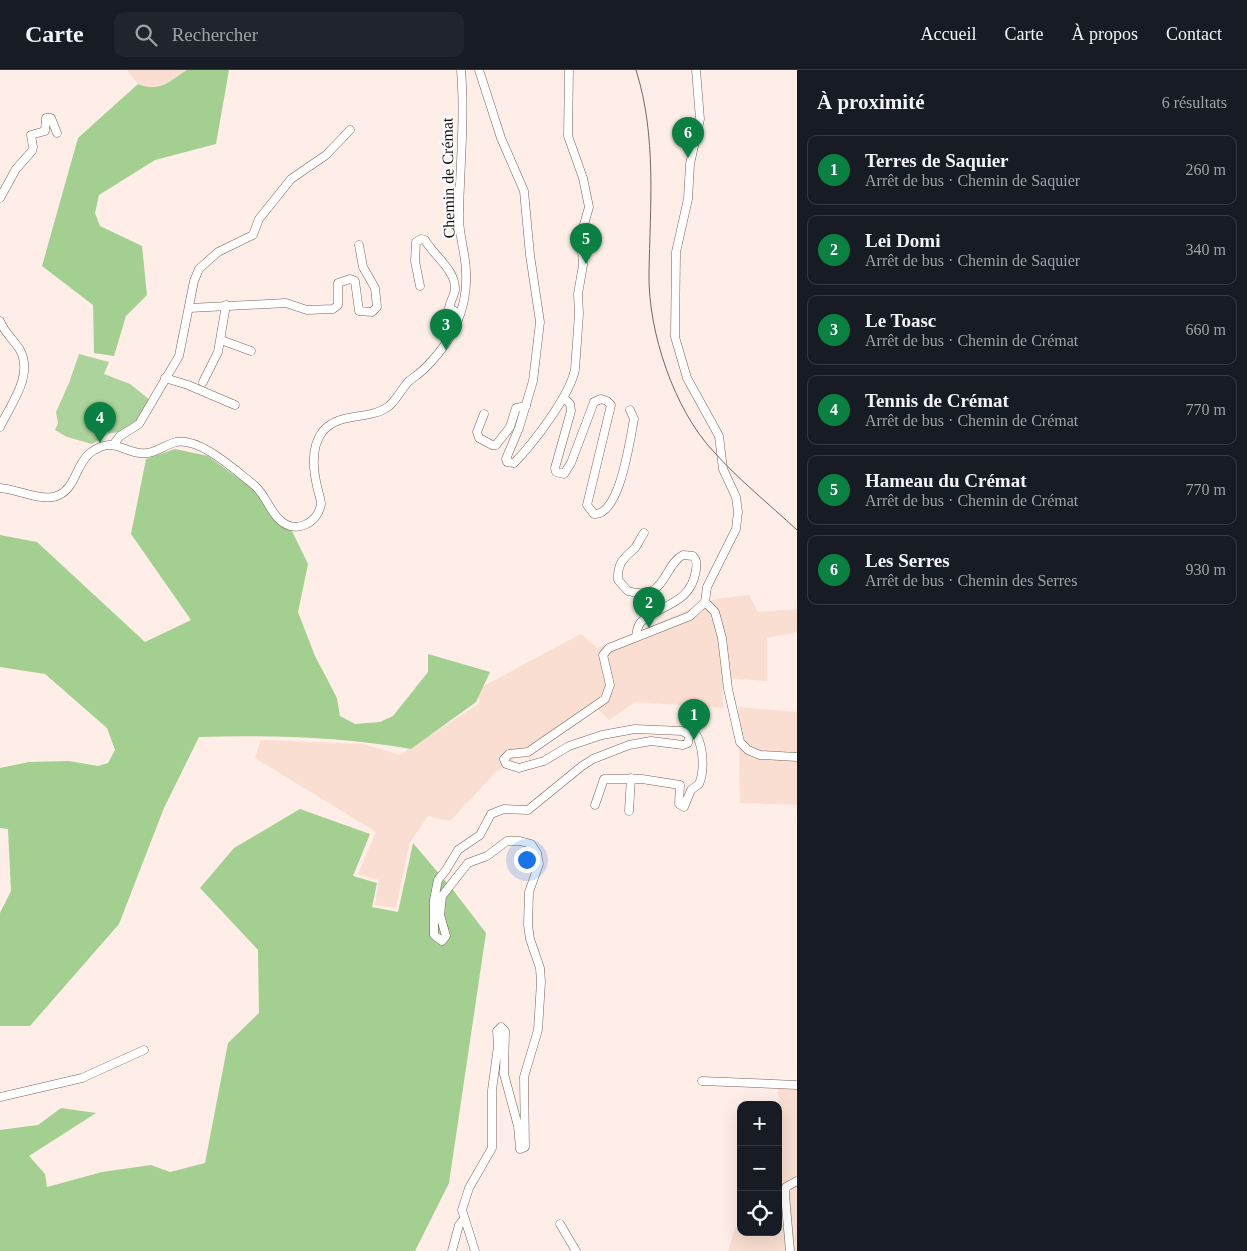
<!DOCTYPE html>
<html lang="fr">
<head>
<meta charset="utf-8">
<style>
	body { margin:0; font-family:Georgia,serif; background:#20242c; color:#f1f3f6 }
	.controls { position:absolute; right:15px; bottom:15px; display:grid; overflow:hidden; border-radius:10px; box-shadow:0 5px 20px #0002 }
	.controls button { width:45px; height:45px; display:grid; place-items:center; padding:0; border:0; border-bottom:1px solid #363941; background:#171b24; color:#f1f3f6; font:25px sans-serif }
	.you { position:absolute; left:526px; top:789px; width:18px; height:18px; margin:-12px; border:4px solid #fff; border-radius:50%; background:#1a73e8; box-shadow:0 0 0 8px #1a73e833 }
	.badge { display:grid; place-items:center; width:32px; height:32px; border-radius:50%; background:#0b8043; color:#fff; font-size:16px; font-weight:700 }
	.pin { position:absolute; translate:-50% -41px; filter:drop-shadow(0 1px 2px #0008) }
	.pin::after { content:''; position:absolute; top:26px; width:18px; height:15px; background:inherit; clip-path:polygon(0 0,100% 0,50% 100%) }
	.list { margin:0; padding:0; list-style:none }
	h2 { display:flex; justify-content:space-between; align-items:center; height:65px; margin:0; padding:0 20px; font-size:21px }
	h2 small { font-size:16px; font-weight:400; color:#9ea1a6 }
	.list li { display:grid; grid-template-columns:32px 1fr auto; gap:15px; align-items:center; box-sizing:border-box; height:70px; margin:0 10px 10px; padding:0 10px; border:1px solid #363941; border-radius:10px }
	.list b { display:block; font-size:19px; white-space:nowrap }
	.list p { margin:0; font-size:16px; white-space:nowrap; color:#9ea1a6 }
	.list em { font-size:16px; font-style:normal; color:#9ea1a6 }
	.icon { flex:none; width:28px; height:28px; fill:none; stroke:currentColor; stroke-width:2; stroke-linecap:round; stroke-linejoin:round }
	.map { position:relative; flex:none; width:797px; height:1181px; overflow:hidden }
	header { display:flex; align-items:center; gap:30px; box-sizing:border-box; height:70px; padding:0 25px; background:#171b24; border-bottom:1px solid #363941 }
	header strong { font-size:24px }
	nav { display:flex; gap:28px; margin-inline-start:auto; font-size:18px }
	.search { width:350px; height:45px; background:#20242c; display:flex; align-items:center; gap:12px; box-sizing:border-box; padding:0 18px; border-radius:10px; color:#9ea1a6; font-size:19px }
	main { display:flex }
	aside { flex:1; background:#171b24 }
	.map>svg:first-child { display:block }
	.built { fill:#f9ded1 }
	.green { fill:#abd39b }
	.forest { fill:#a3d091 }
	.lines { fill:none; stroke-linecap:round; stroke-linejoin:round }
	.minor-casing { stroke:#75645c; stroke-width:9 }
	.minor { stroke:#fff; stroke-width:8 }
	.rail { stroke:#736964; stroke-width:1 }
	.labels { text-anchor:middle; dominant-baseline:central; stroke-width:4.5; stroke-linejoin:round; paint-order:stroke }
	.street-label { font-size:16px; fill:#160f0c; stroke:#fff }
</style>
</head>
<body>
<header>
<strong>Carte</strong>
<div class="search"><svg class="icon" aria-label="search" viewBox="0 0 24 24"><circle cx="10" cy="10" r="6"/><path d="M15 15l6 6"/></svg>Rechercher</div>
<nav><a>Accueil</a><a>Carte</a><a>À propos</a><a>Contact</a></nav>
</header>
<main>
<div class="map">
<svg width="797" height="1181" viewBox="0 0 797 1181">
	<rect width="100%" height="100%" fill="#feeee7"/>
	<!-- built -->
	<g class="built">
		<polygon points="127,0 187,0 161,16 150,19 138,14"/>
		<polygon points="749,525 758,542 797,539 797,562 767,568 767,611 722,608 723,638 636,632 609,650 592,633 497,701 450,751 428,746 409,774 396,838 375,835 379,810 358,804 376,762 255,688 261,670 363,674 400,685 480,633 478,619 581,564 597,578 715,529"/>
		<polygon points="738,637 797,642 797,735 740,733"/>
		<polygon points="778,1016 797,1016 797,1181 728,1181 735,1158 741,1158 741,1162 778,1162 778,1156 785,1155 780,1107 778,1107 778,1059 780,1058"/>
	</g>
	<!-- green -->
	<polygon class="green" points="79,284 109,292 104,304 130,314 150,330 138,351 123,362 110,363 92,374 67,367 55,360 58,353 56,342 69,313"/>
	<!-- forest -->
	<g class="forest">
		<path d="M187,0H229L216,74L155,90L99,125L95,143L100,156L142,176L147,225L126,246L114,286L94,283L93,235L42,196L78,68L138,14C160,23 169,11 187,0Z"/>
		<path d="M175,379L208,386L258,423L274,449L292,461L308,494L298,542L315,586L337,628L340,646L355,654L380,652L393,646L428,602V584L490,602L476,632L411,679C341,667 270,665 199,667L164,738L119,854L30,956H0V843L11,821L8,759L0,758V698L29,692L69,691L98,696L108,693L115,680L107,658L45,604L0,597V465L37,472L145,572L191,550L131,464L146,389Z"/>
		<polygon points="300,739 370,764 353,806 377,813 372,837 398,842 413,773 453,820 486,863 449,1113 415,1181 0,1181 0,1060 38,1055 61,1038 96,1043 29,1086 45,1104 47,1117 102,1102 151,1095 170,1102 205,1093 228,973 259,943 258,880 200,818 234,778"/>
	</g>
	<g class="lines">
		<!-- minor casing -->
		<g class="minor-casing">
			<g id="minor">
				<path d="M479,0L501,68L524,121L530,185L540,252L533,311L519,358L506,389L507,392L514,393C533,374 571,324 575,299L579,244L578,224L583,195L581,165L589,137L583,108L568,66L569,0"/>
				<polyline points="696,0 700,49 690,94 688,129 676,182 675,267 687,308 719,366 723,399 736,427 738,442 736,459 707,517 705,532"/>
				<polyline points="0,128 16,99 32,81 33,77 31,65 45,61 46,48 51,48 57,63"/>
				<path d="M420,216L415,191L416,172L421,169L425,170C434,186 456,200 455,220C454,226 450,232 449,238L460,244"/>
				<polyline points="190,238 286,233 307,240 333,239 338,235 338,213 350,209 355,211 359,241 372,242 377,237 375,218 363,197 359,175"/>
				<path d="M0,251C4,262 14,270 20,280C34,306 10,335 0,357"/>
				<polyline points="221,270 251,281"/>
				<polyline points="165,308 188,315 235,335"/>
				<polyline points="203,312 218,282 226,235"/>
				<path d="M564,328L570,334L571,341L555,398L556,402L564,404L571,393L594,332L601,329L607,331L611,335L587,435L594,444C620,446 630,369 634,349L630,340"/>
				<polyline points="484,344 477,362 479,368 492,375 496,375 510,357 516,338 526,336"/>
				<polyline points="113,375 120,366 139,354 179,286 194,211 199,199 218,182 253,165 259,149 291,109 326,85 350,60"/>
				<path d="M0,418C17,419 44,433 59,425C76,417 76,394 90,383C113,366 120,381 140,383C154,385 164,375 176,372C200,367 236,401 254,415C266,425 269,441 281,451C296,464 318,453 321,434C321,429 318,422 317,416C313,399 311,376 323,361C340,341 370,351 389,336C397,329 401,320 408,312C415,306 422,302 428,295C452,271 468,238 466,203C466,183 458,164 459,143C460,96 465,47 461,0"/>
				<polyline points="705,532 715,542 722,568 728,619 740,672 748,680 760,685 797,687"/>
				<path d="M636,567C637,561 637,556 641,552C660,534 691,535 696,500C697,494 697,490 693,486L683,485C663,495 666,533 628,521L618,510C617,493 624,488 635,478C638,474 641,467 644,463"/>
				<path d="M595,735L604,709H642L680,715L679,734L684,737L691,720L699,714C705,700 704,669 691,659L686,662"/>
				<polyline points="629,741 631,708"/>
				<polyline points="702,1011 797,1015"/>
				<polyline points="0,1027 82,1008 144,980"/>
				<polyline points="560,1154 576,1181"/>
				<polyline points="452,1181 459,1155 463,1150"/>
				<polyline points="475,1181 462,1140 469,1118 492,1078 492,1020 498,976 497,961 501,957 505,961 504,1004 518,1056 520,1079 525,1077 524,1007 538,960 541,912 540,898 530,869 528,855 529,822 539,794 537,783 531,774 520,771 507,771 487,786 468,793 442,826 440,845 446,866 442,871 434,865 434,830 438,810 446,800 458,780 480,765 491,744 504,739 528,740 582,696 593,689 629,675 651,671 683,675 688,673 689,665 682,661 635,659 602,665 569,676 544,691 519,698 506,694 504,689 509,684 528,682 605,629 610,615 603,585 609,578 690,546 705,532"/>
				<polyline points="790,1181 785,1125 786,1117 797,1111"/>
			</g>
		</g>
		<!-- minor -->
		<use href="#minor" class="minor"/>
		<!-- rail -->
		<path class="rail" d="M636,0C657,66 650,136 649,204C648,261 674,340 714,382C739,410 769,434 797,460"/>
	</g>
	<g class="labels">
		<!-- street labels -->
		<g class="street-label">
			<text transform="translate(448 108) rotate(-91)">Chemin de Crémat</text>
		</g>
	</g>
</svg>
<div class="controls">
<button>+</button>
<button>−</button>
<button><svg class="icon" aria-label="locate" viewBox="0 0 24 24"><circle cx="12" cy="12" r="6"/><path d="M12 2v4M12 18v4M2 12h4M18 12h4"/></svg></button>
</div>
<div class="you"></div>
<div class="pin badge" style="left:694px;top:670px">1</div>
<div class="pin badge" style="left:649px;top:558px">2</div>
<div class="pin badge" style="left:446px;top:280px">3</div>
<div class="pin badge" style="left:100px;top:373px">4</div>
<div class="pin badge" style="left:586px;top:194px">5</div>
<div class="pin badge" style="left:688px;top:88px">6</div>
</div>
<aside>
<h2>À proximité<small>6 résultats</small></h2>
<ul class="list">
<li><span class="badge">1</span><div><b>Terres de Saquier</b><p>Arrêt de bus · Chemin de Saquier</p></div><em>260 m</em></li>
<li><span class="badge">2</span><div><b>Lei Domi</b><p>Arrêt de bus · Chemin de Saquier</p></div><em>340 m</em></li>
<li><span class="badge">3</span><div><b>Le Toasc</b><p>Arrêt de bus · Chemin de Crémat</p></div><em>660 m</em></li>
<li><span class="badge">4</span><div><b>Tennis de Crémat</b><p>Arrêt de bus · Chemin de Crémat</p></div><em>770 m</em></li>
<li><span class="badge">5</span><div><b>Hameau du Crémat</b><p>Arrêt de bus · Chemin de Crémat</p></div><em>770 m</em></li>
<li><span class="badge">6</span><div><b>Les Serres</b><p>Arrêt de bus · Chemin des Serres</p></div><em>930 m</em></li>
</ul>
</aside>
</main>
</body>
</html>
